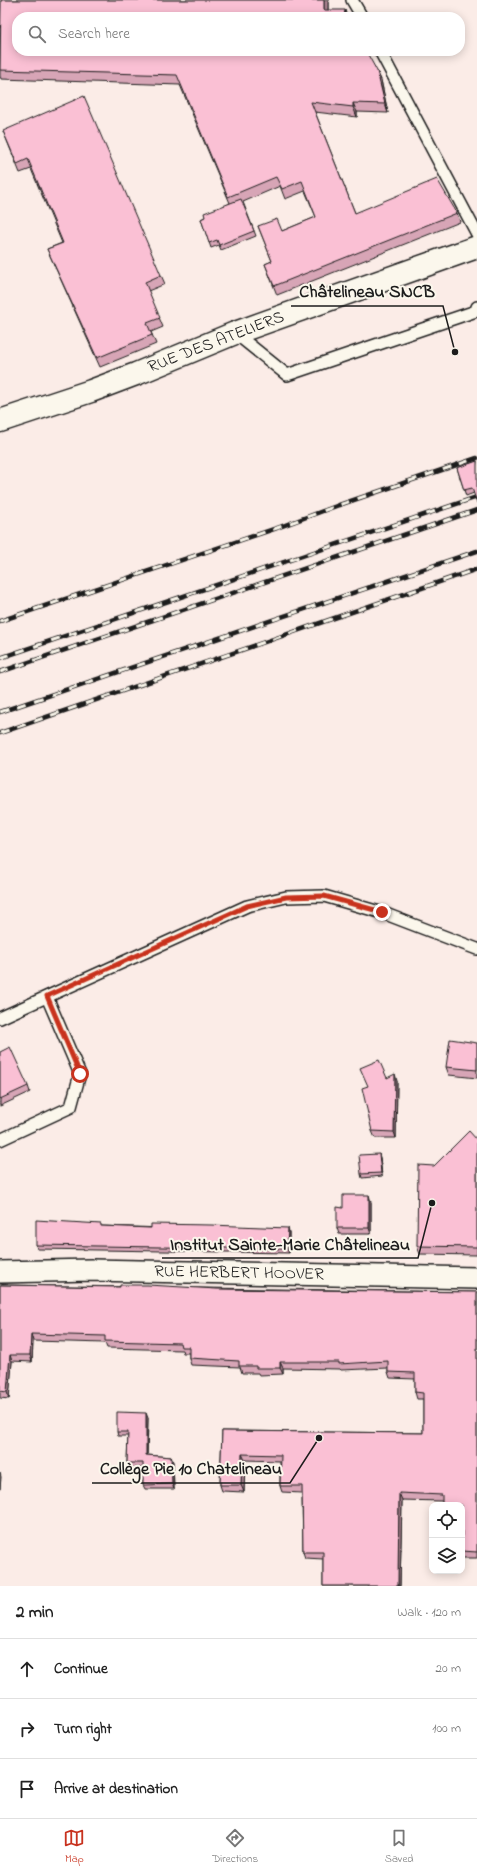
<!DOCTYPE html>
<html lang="en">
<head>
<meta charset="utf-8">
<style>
	body { margin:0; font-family:"Indie Flower",sans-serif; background:#f2f2f2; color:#222 }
	.controls { position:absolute; right:12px; bottom:12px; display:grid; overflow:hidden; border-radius:8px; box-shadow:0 2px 10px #0003 }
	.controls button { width:36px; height:36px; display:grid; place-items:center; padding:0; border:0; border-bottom:1px solid #e0e0e0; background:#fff; color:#222; font:20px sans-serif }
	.stop { position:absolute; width:12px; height:12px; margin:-9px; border:3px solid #c8321e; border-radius:50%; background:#fff }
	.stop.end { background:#c8321e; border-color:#fff; box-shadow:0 1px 4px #0008 }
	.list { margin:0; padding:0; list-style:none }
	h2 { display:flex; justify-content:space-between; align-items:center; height:52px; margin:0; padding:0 16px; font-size:17px }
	h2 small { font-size:13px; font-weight:400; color:#767676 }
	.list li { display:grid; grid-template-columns:26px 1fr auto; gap:12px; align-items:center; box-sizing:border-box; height:60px; padding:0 16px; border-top:1px solid #e0e0e0 }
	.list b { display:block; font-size:15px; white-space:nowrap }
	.list em { font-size:13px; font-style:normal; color:#767676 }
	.icon { flex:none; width:22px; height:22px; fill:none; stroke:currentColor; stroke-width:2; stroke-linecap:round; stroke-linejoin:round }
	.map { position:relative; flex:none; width:477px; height:1586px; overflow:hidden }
	.search { position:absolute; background:#fff; box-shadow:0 2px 10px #0003; left:12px; right:12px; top:12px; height:44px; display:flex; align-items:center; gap:10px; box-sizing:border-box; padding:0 14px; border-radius:16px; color:#767676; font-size:15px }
	.sheet { height:232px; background:#fff }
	nav { display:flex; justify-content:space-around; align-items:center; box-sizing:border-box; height:56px; border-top:1px solid #e0e0e0; background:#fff; font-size:11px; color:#767676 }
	nav a { display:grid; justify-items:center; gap:2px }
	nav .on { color:#c8321e }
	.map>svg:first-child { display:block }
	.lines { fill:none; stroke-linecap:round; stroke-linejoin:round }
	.service-casing { stroke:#1c1c1c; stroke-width:14 }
	.minor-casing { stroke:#1c1c1c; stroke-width:24 }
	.tertiary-casing { stroke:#1c1c1c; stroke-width:25 }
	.service { stroke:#fbf7ec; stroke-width:11 }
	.minor { stroke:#fbf7ec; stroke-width:21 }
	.tertiary { stroke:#fbf7ec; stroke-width:22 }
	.rail-casing { stroke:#1c1c1c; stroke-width:4.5 }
	.rail { stroke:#fbf7ec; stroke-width:3; stroke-dasharray:9; stroke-linecap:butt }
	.wall { fill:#d7a5b6; stroke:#1c1c1c }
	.shaded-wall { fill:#af8694; stroke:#1c1c1c }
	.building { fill:#fac0d4; stroke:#1c1c1c }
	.route { stroke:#c8321e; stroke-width:5 }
	.labels { text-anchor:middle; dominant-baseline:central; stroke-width:4; stroke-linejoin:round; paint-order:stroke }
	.street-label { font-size:17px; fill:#1c1c1c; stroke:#fbf7ec }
	.leader { fill:none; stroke:#1c1c1c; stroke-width:1.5 }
	.callout-dot { fill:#1c1c1c; stroke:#fbf7ec; stroke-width:1.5 }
	.callout-label { font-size:18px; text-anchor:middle; font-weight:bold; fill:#1c1c1c; stroke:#fbf7ec; stroke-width:4; stroke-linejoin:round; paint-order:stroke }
</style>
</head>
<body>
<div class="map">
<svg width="477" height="1586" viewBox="0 0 477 1586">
	<rect width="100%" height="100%" fill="#fbece7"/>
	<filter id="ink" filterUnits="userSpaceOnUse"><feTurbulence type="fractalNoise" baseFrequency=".025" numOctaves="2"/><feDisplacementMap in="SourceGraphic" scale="8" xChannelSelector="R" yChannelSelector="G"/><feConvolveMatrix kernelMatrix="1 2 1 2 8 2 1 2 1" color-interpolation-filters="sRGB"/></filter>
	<g filter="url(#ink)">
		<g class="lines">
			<!-- service casing -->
			<g class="service-casing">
				<g id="service">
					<polyline points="352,0 362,17"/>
					<polyline points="380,51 477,234"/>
					<polyline points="235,333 287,375 476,311 477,307"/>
					<polyline points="0,1018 247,906 286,897 324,896 383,913 477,949"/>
					<polyline points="0,1140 71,1107 80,1074 47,997"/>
				</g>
			</g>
			<!-- minor casing -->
			<g class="minor-casing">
				<polyline id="minor" points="0,1272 91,1270 477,1278"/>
			</g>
			<!-- tertiary casing -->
			<g class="tertiary-casing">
				<polyline id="tertiary" points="0,421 91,391 136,374 235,333 477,247"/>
			</g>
			<!-- service -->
			<use href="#service" class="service"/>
			<!-- minor -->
			<use href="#minor" class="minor"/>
			<!-- tertiary -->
			<use href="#tertiary" class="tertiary"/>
			<!-- rail casing -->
			<g class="rail-casing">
				<g id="rail">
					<polyline points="0,621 277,528 339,505 477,458"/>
					<polyline points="0,658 477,497"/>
					<polyline points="0,672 477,510"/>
					<polyline points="0,712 477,551"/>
					<polyline points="0,733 477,569"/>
				</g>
			</g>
			<!-- rail -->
			<use href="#rail" class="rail"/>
		</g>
		<!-- wall -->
		<g class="wall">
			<polygon points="1,0 328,0 328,10 17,17 377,71 381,80 388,113 357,112 357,117 315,112 355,213 457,213 460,222 277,295 265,264 272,261 258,226 282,231 316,217 305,191 285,199 280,186 243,202 256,236 221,250 219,245 211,248 201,219 230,203 180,85 1,79 0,76 0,15"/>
			<polygon points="3,131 161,275 165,284 148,291 163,327 151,332 156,344 100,367 51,258 47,249 62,243 31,169 20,173"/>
			<polygon points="477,461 474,493 466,496 457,468"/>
			<polygon points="477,1043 477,1078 449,1075 446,1067"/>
			<polygon points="0,1052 28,1086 30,1092 0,1106"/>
			<polygon points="387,1078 397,1081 396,1138 375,1138 372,1131"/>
			<polygon points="477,1140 477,1255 420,1254 417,1246 434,1166"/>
			<polygon points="379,1154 380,1158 382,1176 362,1178 361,1174"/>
			<polygon points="371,1202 371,1234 339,1234 337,1228 343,1208"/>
			<polygon points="102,1226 289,1232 289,1253 37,1249 36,1245"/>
			<polygon points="0,1285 477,1292 477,1558 462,1558 462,1505 442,1501 402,1500 400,1586 323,1586 323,1559 305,1558 303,1552 302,1493 282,1492 280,1486 280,1461 245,1460 244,1492 222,1491 220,1485 222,1431 423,1433 423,1399 417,1399 415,1392 415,1379 390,1378 388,1372 388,1368 341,1370 340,1369 283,1368 283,1374 259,1375 258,1373 242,1373 240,1367 191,1365 189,1358 189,1353 183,1353 182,1350 107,1348 105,1343 33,1341 32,1362 12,1361 9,1399 0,1398"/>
			<polygon points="148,1418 147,1455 171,1457 173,1462 174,1489 145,1489 143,1485 143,1468 129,1468 127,1463 128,1436 118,1436 117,1432"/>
		</g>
		<!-- shaded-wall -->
		<g class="shaded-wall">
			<polygon points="324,0 328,0 328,17 324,10"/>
			<polygon points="345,10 347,17 344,17"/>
			<polygon points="377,71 381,80 388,113 385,104"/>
			<polygon points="353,103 357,112 357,117 353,107"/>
			<polygon points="395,1074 397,1081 396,1138 394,1132"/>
			<polygon points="379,1154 380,1158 382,1176 381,1173"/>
			<polygon points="369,1195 371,1202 371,1234 369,1228"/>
			<polygon points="288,1228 289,1232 289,1253 287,1249"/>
			<polygon points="31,1334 33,1341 32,1362 30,1355"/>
			<polygon points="10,1355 12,1361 9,1399 7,1392"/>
			<polygon points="280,1362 283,1368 283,1374 280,1368"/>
			<polygon points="146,1413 148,1418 147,1460 146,1455"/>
			<polygon points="242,1454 245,1460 244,1492 241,1485"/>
			<polygon points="171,1457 173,1462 174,1489 172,1484"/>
			<polygon points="0,1473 1,1477 0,1489"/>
			<polygon points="399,1493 402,1500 400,1586 398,1586"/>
		</g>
		<!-- building -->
		<g class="building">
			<polygon points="1,0 324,0 324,10 345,10 344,17 17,17 17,51 366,51 377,71 385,104 353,103 353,107 311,102 355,213 437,179 457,213 274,286 265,264 272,261 258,226 277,219 282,231 316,217 302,181 282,189 276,177 228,197 177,75 0,70"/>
			<polygon points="84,96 161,275 145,282 160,318 147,323 152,335 97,358 47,249 63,243 28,159 17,164 3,131"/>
			<polygon points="241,199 254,231 219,245 217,240 209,243 201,219 205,217 204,213"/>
			<polygon points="477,461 477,503 472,488 464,490 457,468"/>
			<polygon points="450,1039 477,1043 477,1070 446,1067"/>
			<polygon points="10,1047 28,1086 0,1099 0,1052"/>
			<polygon points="379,1060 387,1078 395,1074 394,1132 372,1131 362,1088 368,1086 360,1068"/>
			<polygon points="469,1131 477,1140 477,1247 417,1246 418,1165 434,1166"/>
			<polygon points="379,1154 381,1173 361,1174 359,1155"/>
			<polygon points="343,1195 369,1195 369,1228 337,1228 337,1207 343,1208"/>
			<polygon points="36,1220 101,1224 101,1226 151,1228 151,1224 211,1225 288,1228 287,1249 36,1245"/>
			<polygon points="0,1285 120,1287 120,1285 148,1285 217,1289 477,1292 477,1552 462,1551 462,1505 442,1505 442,1495 399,1493 398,1586 323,1586 323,1552 303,1552 302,1486 280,1486 281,1455 242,1454 241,1485 220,1485 222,1431 423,1433 423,1393 415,1392 415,1373 388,1372 388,1361 339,1364 339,1362 280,1362 280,1368 256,1368 256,1366 239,1366 239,1361 189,1358 189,1347 181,1347 180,1343 105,1341 105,1336 31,1334 30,1355 10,1355 7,1392 0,1391"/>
			<polygon points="117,1412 146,1413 146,1455 171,1457 172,1484 143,1485 143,1463 127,1463 128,1432 117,1432"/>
		</g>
	</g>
	<g class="lines" filter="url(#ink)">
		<!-- route -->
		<polyline class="route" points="80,1074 47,996 247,906 286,897 324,896 382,912"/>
	</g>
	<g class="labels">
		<!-- street labels -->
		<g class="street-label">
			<text transform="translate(216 342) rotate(-21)">RUE DES ATELIERS</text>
			<text transform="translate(239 1273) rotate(1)">RUE HERBERT HOOVER</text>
		</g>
	</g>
	<!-- callouts -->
	<path class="leader" d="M455 352L443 306H291M432 1203L418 1258H162M319 1438L290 1483H92"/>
	<g class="callout-dot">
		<circle cx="455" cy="352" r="4"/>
		<circle cx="432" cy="1203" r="4"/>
		<circle cx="319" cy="1438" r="4"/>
	</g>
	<g class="callout-label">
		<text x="367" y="297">Châtelineau SNCB</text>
		<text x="290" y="1250">Institut Sainte-Marie Châtelineau</text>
		<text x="191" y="1474">Collège Pie 10 Chatelineau</text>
	</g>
</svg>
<div class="controls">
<button><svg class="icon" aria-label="locate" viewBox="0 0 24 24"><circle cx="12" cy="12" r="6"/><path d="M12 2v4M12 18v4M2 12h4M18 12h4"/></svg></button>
<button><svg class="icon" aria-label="layers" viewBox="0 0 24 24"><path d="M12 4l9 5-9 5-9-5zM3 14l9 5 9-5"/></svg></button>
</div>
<div class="stop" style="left:80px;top:1074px"></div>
<div class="stop end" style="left:382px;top:912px"></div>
<div class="search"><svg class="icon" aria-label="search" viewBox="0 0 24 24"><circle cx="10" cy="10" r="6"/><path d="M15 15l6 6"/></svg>Search here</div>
</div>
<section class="sheet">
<h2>2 min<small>Walk · 120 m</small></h2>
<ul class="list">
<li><svg class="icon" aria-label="ahead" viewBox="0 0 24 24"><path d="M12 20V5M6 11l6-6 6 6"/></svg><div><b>Continue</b></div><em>20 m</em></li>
<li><svg class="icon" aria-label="right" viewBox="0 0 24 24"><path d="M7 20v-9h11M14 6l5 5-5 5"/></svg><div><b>Turn right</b></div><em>100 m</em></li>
<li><svg class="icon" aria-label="arrive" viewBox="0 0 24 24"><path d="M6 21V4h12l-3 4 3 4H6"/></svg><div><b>Arrive at destination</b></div></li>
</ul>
</section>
<nav>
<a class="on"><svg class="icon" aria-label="map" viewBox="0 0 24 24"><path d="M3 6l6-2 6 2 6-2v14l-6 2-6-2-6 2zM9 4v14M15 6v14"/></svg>Map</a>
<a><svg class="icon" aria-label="directions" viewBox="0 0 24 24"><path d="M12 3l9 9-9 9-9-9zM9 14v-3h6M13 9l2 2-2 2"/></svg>Directions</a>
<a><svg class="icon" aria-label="saved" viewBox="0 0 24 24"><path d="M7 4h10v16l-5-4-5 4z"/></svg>Saved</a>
</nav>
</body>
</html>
